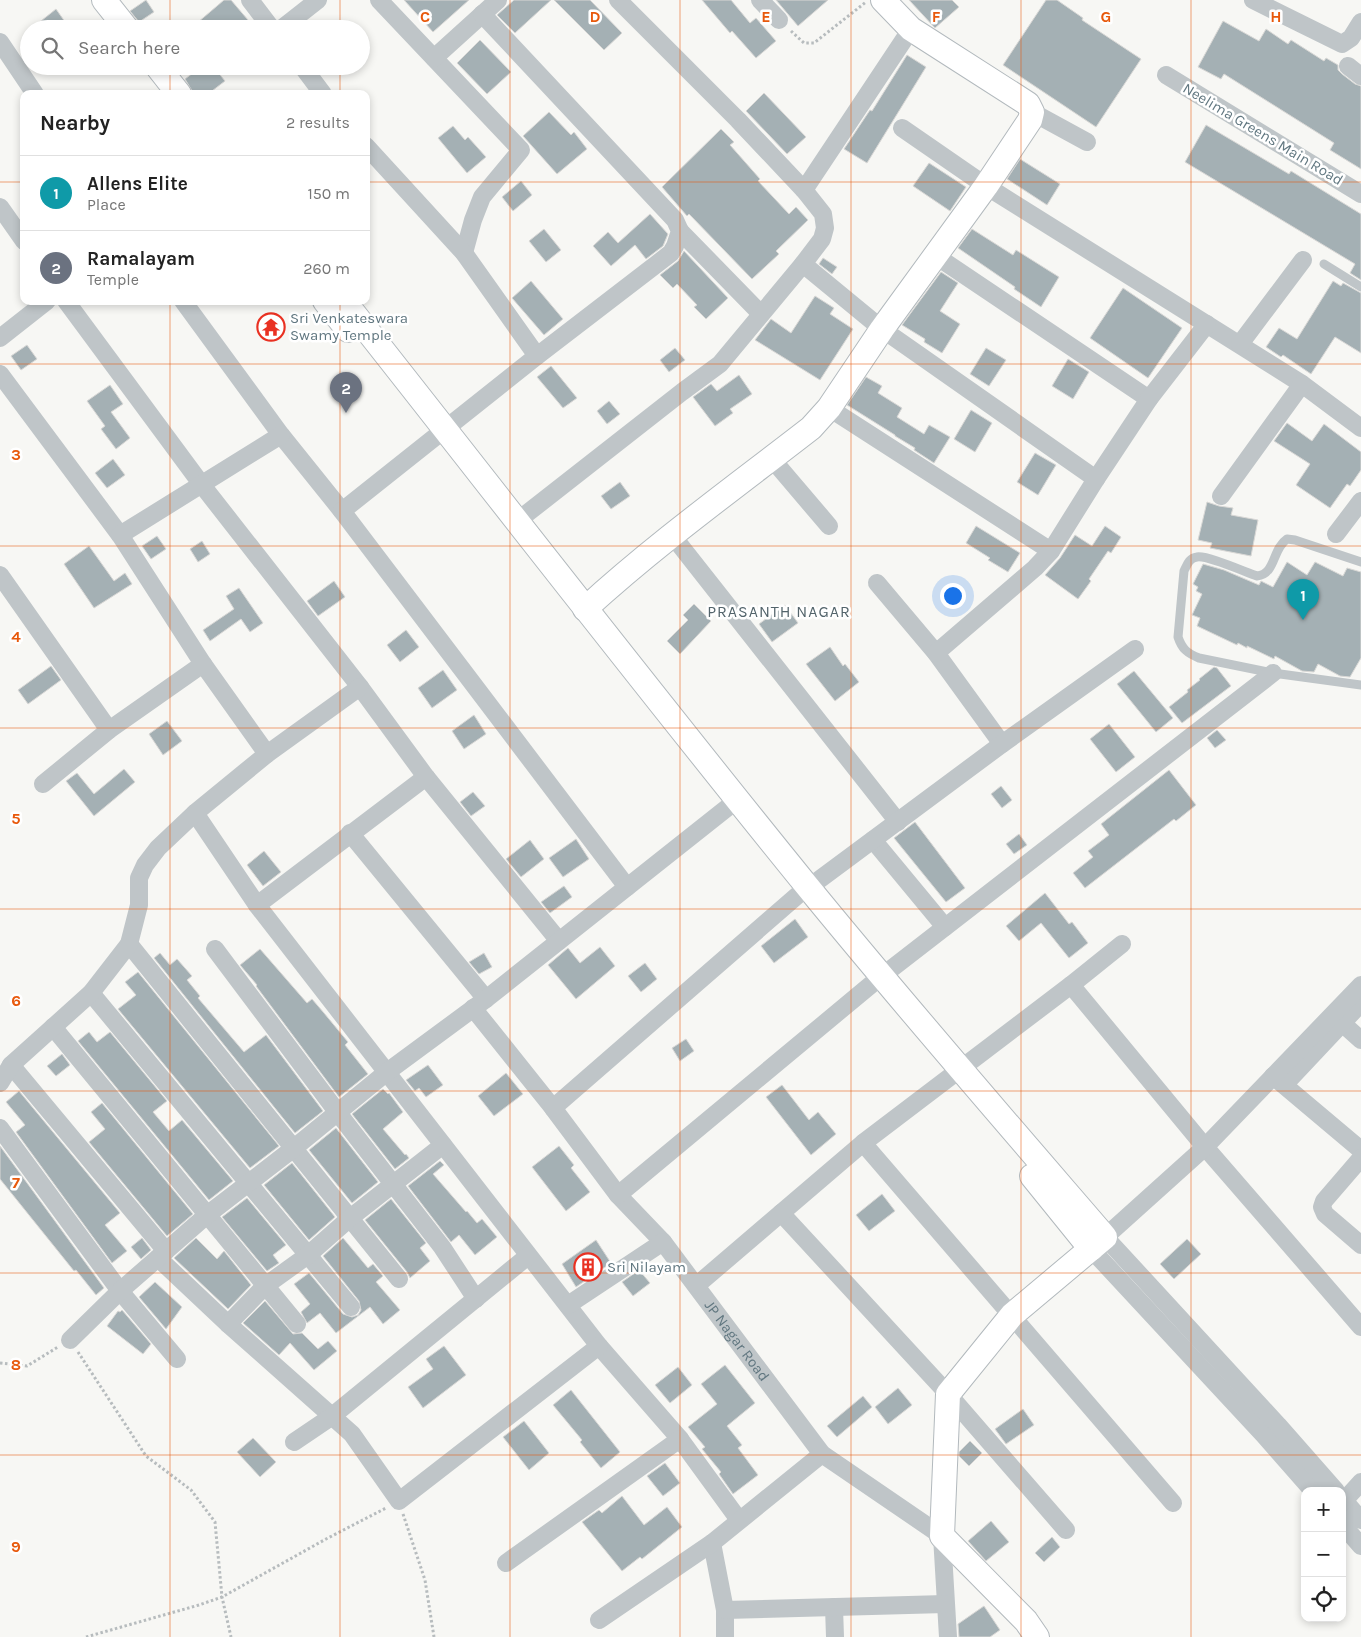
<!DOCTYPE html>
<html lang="en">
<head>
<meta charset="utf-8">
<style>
	body { margin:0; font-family:Karla,sans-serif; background:#f6f6f6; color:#222 }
	.controls { position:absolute; right:15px; bottom:15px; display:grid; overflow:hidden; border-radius:10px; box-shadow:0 2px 8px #0003 }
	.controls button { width:45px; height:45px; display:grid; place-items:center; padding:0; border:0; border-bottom:1px solid #e0e0e0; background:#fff; color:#222; font:25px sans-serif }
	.you { position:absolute; left:952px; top:595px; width:18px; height:18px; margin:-12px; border:4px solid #fff; border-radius:50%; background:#1a73e8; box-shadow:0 0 0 8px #1a73e833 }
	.badge { display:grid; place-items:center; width:32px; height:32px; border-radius:50%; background:#d93025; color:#fff; font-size:16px; font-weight:700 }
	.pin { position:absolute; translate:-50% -41px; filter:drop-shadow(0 1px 2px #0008) }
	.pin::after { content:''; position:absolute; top:26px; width:18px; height:15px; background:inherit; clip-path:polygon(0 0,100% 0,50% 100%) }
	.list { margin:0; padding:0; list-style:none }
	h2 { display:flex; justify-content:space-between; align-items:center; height:65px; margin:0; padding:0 20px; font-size:21px }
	h2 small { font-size:16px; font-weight:400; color:#767676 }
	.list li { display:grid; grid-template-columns:32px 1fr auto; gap:15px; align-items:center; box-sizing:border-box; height:75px; padding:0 20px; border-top:1px solid #e0e0e0 }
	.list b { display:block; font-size:19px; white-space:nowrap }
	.list p { margin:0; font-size:16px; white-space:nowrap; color:#767676 }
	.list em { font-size:16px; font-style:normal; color:#767676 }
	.icon { flex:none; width:28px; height:28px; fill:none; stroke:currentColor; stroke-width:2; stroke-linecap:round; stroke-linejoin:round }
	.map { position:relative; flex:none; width:1361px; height:1637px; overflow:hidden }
	.search { position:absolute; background:#fff; box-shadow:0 2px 8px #0003; left:20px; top:20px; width:350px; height:55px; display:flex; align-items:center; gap:12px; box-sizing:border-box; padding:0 18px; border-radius:28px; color:#767676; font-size:19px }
	.panel { position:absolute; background:#fff; box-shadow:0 2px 8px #0003; left:20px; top:90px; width:350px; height:215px; border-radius:10px }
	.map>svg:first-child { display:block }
	.building { fill:#a4b0b4; stroke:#d9d8d6 }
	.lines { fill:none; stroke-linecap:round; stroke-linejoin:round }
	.secondary-casing { stroke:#b2b9bd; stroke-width:26 }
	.path { stroke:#b7bcbe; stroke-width:3; stroke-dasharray:2.5 2.5; stroke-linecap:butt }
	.lane { stroke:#bfc5c8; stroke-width:9 }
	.street { stroke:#bfc5c8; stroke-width:18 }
	.secondary { stroke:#fff; stroke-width:24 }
	.grid { fill:none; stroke:#e8590c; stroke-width:1; stroke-opacity:0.55 }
	.labels { text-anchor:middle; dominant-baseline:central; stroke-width:5; stroke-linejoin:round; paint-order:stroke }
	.street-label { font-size:15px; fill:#617780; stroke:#fff }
	.poi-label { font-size:15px; fill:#617780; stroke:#fff; text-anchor:start }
	.neighbourhood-label { font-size:16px; letter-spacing:1px; fill:#53646b; stroke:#fff }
	.grid-label { font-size:16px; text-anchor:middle; font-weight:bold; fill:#e8590c; stroke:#fff; stroke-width:5; stroke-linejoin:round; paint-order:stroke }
</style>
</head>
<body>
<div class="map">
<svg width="1361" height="1637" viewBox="0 0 1361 1637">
	<rect width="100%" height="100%" fill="#f7f7f4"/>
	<!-- building -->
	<g class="building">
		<polygon points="146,0 154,12 139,22 130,11"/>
		<polygon points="224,0 231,0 248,20 237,29 190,29"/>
		<polygon points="404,0 469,0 433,32"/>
		<polygon points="514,0 551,0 515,33 497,15"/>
		<polygon points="554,0 590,0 622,33 604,50"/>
		<polygon points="702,0 731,0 750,23 756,18 776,41 756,58 732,31 730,33"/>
		<polygon points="776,0 828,0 798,26"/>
		<polygon points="909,0 952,0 959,7 935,28"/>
		<polygon points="1046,0 1057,0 1083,18 1082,20 1141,59 1096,127 1003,65"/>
		<polygon points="56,9 70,29 31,29"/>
		<polygon points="1223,21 1259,41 1266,29 1288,44 1291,40 1324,61 1326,58 1338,65 1338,70 1342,74 1355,84 1361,86 1361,169 1330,150 1334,143 1224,74 1221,79 1198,67"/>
		<polygon points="480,40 511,72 487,94 457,63"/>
		<polygon points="907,55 926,67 867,163 844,149 870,110 872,111"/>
		<polygon points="202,66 213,66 225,81 208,94 194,94 185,79"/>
		<polygon points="764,93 806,137 787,154 746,111"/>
		<polygon points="549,112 571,135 574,132 587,149 557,174 523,136"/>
		<polygon points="1206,125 1289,174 1291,171 1361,214 1361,280 1350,273 1355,264 1185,162"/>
		<polygon points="453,126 465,140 468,137 486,157 467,173 438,138"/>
		<polygon points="721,129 734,142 730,145 760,179 758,181 789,214 796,207 808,220 776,251 779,254 752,279 689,214 687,216 662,187"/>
		<polygon points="1020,159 1060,184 1047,205 1007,179"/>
		<polygon points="929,163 966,187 950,211 913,186"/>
		<polygon points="521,181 532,195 513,211 502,197"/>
		<polygon points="650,214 668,234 663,246 646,259 635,245 611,266 593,246 608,232 618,243"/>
		<polygon points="544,229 561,250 546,262 529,241"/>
		<polygon points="972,229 1013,255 1016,250 1059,277 1041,307 1014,289 1015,287 958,248"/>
		<polygon points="684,251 728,298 706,319 694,307 697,305 677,284 673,288 660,275 678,261"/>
		<polygon points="823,258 837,267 832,274 819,264"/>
		<polygon points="941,272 958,283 940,311 960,324 942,353 924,342 925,339 902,325"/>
		<polygon points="531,281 563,319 544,335 512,298"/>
		<polygon points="1333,281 1341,286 1343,283 1361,293 1361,353 1335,337 1311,374 1283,355 1281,357 1266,347 1279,328 1297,339"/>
		<polygon points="1123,288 1182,328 1148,378 1090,338"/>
		<polygon points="815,296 834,308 830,314 853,329 820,380 755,340 771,319 791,333"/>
		<polygon points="27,345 37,359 21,370 11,356"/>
		<polygon points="675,348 685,360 669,372 660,360"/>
		<polygon points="986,348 1006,360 989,386 970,374"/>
		<polygon points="1068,359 1089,372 1073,399 1052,386"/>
		<polygon points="551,366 577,398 563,408 537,377"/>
		<polygon points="739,375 752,394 730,409 733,413 715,426 693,397 711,384 717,391"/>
		<polygon points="866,377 882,386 878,393 902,408 897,417 924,434 929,425 950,437 934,463 914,450 915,448 895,436 895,435 847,405"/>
		<polygon points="110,385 123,404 111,412 130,438 116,449 101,429 105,426 87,401"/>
		<polygon points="609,401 620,414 607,424 597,411"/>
		<polygon points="971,410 992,423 975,452 954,439"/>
		<polygon points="1287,423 1312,441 1324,424 1361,452 1361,470 1350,486 1347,484 1330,508 1296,485 1310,464 1274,441"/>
		<polygon points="1035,453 1056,465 1038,495 1017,482"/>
		<polygon points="113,459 125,475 107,488 95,473"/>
		<polygon points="620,482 630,496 611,509 601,496"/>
		<polygon points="1207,502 1219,506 1233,508 1231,515 1258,520 1251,556 1210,548 1212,543 1198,540"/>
		<polygon points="976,526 1020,553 1008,572 988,560 990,558 966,543"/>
		<polygon points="1105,526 1121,537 1111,553 1108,551 1089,579 1091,581 1078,599 1045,575 1060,558 1075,535 1092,546"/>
		<polygon points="157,536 166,549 151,559 142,546"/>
		<polygon points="202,541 210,554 198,562 190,549"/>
		<polygon points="89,546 114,581 125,573 132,584 94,608 64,564"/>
		<polygon points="1287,562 1307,575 1315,562 1343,576 1347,568 1361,572 1361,658 1350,677 1340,676 1318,664 1314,672 1302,671 1275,656 1274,659 1247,646 1247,648 1238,643 1237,645 1197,626 1200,618 1192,615 1202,594 1196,591 1198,587 1193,584 1203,564 1224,570 1259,585 1261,581 1273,587"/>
		<polygon points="334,581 345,597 318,616 307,601"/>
		<polygon points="239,588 263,623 250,632 241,619 210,641 203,630 234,609 226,596"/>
		<polygon points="694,604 711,621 680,654 667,641 688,620 683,615"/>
		<polygon points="785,605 798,623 772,642 759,624"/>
		<polygon points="406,630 419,647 400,662 387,645"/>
		<polygon points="830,647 843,666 845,664 859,682 835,701 806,664"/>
		<polygon points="51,666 61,680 28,704 18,690"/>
		<polygon points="1214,667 1217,668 1231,686 1182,723 1169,707 1188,692 1187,690 1200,680 1199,679"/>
		<polygon points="443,670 457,690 432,708 418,688"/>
		<polygon points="1134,671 1173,718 1156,732 1117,684"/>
		<polygon points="474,715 486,734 464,749 452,731"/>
		<polygon points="167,721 182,741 163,755 149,734"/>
		<polygon points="1109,724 1135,757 1116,772 1090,739"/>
		<polygon points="1217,730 1226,740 1215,748 1207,738"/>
		<polygon points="124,769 135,782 94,816 66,781 77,773 94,794"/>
		<polygon points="1169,770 1196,805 1176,821 1174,819 1085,888 1073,873 1093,857 1088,851 1109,835 1101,824"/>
		<polygon points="1001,786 1012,800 1002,808 991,794"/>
		<polygon points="473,792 485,806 471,816 460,802"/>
		<polygon points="915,822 965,888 946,902 894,838"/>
		<polygon points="1019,834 1027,845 1014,854 1006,844"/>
		<polygon points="576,839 589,859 563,877 549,858"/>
		<polygon points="530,840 544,859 521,877 506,859"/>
		<polygon points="264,851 281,872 263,886 247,865"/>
		<polygon points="564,886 572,897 550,913 541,902"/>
		<polygon points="1045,893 1069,924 1072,922 1088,943 1069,958 1041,923 1019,941 1006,926"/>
		<polygon points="795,919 808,937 774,963 761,946"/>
		<polygon points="600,947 615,966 576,999 548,965 568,948 580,963"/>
		<polygon points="260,949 307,1003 312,999 324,1013 348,1042 345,1045 368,1074 339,1097 256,986 257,985 240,965"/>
		<polygon points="160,953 170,965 177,959 192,976 187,980 200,996 198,998 244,1052 266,1035 323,1111 295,1133 154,958"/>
		<polygon points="484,953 492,967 479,974 469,962"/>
		<polygon points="645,963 657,979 641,992 628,976"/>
		<polygon points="138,972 279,1146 250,1168 118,1009 136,995 125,982"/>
		<polygon points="89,1032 97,1042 110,1032 167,1101 153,1112 169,1131 182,1120 233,1181 209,1200 78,1041"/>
		<polygon points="686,1039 694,1051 680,1061 672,1048"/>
		<polygon points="62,1054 70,1065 56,1076 47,1066"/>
		<polygon points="428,1065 443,1085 426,1097 419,1088 415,1091 406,1080"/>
		<polygon points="506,1073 523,1094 494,1116 478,1096"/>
		<polygon points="782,1085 809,1120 818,1112 836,1134 811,1155 766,1097"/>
		<polygon points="383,1089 388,1094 389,1093 403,1112 383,1129 405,1155 406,1154 409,1158 395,1169 352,1114"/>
		<polygon points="19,1091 120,1213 105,1225 127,1251 112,1263 16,1132 25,1125 6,1102"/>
		<polygon points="102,1103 193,1214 167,1236 89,1142 105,1129 91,1112"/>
		<polygon points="336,1128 378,1182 352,1203 309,1150"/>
		<polygon points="0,1146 104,1288 96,1295 76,1270 74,1271 0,1179"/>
		<polygon points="559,1146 574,1165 571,1168 590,1192 566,1211 532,1167"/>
		<polygon points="440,1161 444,1165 433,1174 466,1212 467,1211 477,1223 482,1219 497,1237 475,1255 459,1235 451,1242 408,1186"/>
		<polygon points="292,1163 335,1217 309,1240 264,1185"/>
		<polygon points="882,1194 895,1211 869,1231 856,1215"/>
		<polygon points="247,1198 286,1245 273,1255 279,1263 267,1271 222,1217"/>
		<polygon points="391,1199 426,1243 420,1248 430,1261 410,1278 407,1272 365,1220"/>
		<polygon points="142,1238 151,1250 141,1259 131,1247"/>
		<polygon points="196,1238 217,1259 224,1251 251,1285 228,1309 174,1258"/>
		<polygon points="343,1238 368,1268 373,1264 383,1276 376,1282 400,1310 383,1324 370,1307 336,1333 320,1313 307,1323 301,1312 310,1304 294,1284 309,1273 343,1314 352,1317 358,1315 361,1310 359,1301 323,1256"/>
		<polygon points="1187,1239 1201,1254 1174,1279 1160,1264"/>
		<polygon points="596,1240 611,1263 576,1287 562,1264"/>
		<polygon points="639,1270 650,1283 633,1296 622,1282"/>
		<polygon points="155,1282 182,1307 166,1329 139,1297"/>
		<polygon points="265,1301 293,1334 302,1333 318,1349 328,1341 337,1351 314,1370 290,1343 279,1355 243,1323"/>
		<polygon points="122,1310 151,1344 143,1354 107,1326 118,1311 120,1312"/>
		<polygon points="444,1346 466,1375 423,1408 408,1387 433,1369 426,1359"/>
		<polygon points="725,1365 755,1403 727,1426 742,1445 738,1448 758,1475 733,1494 719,1474 721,1472 702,1449 705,1447 688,1427 717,1404 701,1384"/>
		<polygon points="678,1367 692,1385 670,1403 655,1385"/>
		<polygon points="898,1388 912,1405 888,1424 875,1407"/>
		<polygon points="571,1390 620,1452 601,1468 580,1442 582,1440 553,1405"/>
		<polygon points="863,1396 872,1407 837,1437 827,1426"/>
		<polygon points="1023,1409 1034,1425 1006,1444 995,1429"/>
		<polygon points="524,1421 549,1453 529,1470 503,1437"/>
		<polygon points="253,1438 276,1462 260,1477 237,1452"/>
		<polygon points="970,1441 982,1453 969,1466 959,1456 959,1452"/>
		<polygon points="665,1463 680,1483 663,1496 647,1476"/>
		<polygon points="622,1496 644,1525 667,1507 682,1527 642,1559 640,1557 622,1571 582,1522 599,1510 602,1513"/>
		<polygon points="991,1521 1009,1542 986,1561 968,1541"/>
		<polygon points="1052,1537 1060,1547 1044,1562 1035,1553"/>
		<polygon points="984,1606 1000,1630 990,1637 959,1637 958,1624"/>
	</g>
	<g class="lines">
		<!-- secondary casing -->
		<g class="secondary-casing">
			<g id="secondary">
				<polyline points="104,0 127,29"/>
				<polyline points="157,66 179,94"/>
				<polyline points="325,301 348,330"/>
				<path d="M344,301C498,496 650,693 807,886C904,1005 1005,1121 1105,1237L1012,1315L948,1394L942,1536L1026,1621L1037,1637"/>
				<path d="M585,609C656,544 735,487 811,428L829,408L882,329L986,186L1030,120L1032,112L1028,104L911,29L883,0"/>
				<polyline points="1032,1176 1091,1249"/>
			</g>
		</g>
		<!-- path -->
		<g class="path">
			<polyline points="791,31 804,43 814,43 866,2"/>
			<polyline points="78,1352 146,1456 191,1490 215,1522 222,1597 231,1637"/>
			<polyline points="0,1363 27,1366 58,1347"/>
			<polyline points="403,1514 425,1580 434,1637"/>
			<polyline points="86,1637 199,1605 222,1597 326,1539 386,1508"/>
		</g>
		<!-- lane -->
		<g class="lane">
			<polyline points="1324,264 1361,287"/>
			<path d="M1361,562L1295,540L1287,539C1272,549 1276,574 1257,576C1245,572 1207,555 1197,557C1189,558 1187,565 1184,571L1178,637C1182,649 1187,653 1199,658L1273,673L1361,685"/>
		</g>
		<!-- street -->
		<g class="street">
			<polyline points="250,0 272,29"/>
			<polyline points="379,0 521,150 482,197 473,220 464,253"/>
			<polyline points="760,0 779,20"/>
			<polyline points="1253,0 1342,44 1351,38 1361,22"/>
			<polyline points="281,29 318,0"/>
			<polyline points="0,42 35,94"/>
			<polyline points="434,58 498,0"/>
			<polyline points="302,66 323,94"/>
			<polyline points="1348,66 1361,76"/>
			<polyline points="1166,75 1361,194"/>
			<polyline points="1032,112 1087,142"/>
			<polyline points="902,128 986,186 1302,384 1361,428"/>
			<polyline points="366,146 464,253 537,356"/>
			<polyline points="804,190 911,29"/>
			<polyline points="0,207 24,241"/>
			<polyline points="680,231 761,314"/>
			<polyline points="936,256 1149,399"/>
			<polyline points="803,264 882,329 1096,479"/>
			<polyline points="66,301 202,485 360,687 426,777 559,941"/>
			<polyline points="183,301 281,435 342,511 627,887"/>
			<polyline points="0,338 47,301"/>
			<polyline points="1240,344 1303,260"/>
			<polyline points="0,374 120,535 203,664 267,754"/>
			<polyline points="829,408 1051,551"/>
			<polyline points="772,459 829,526"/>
			<polyline points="1221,496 1302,384"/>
			<polyline points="342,511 537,356 671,253 675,246 680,231 675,220 482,14"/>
			<polyline points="516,522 682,392 720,364 803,264 822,239 825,228 823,214 804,190 738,120 618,0"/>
			<polyline points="1336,534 1361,501"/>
			<polyline points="120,535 281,435"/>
			<polyline points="672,535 898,822"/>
			<polyline points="0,575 109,730"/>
			<polyline points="877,583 936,653 1002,744"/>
			<polyline points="936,653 1035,568 1051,551 1096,479 1149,399 1207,324"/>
			<polyline points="43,784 109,730 203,664"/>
			<polyline points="195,813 257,905 599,1346 680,1439 739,1520"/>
			<polyline points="350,833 486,999"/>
			<polyline points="873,840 945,927"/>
			<polyline points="808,888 1002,744 1135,649"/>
			<polyline points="257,905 426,777"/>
			<polyline points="129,944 399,1279"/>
			<polyline points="215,949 338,1113 442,1247 476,1299"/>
			<polyline points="1071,985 1205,1147 1361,1327"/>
			<polyline points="91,993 351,1307"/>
			<path id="s1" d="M473,1008L553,1108L618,1195L663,1242L822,1454L942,1536L948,1637"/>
			<polyline points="1342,1023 1361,1040"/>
			<polyline points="53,1027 297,1324"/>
			<polyline points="11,1065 166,1251"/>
			<polyline points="1273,1076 1361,1150"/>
			<polyline points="0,1083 11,1065 91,993 129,944 139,905 139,878 145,865 158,848 195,813 267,754 360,687"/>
			<polyline points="1284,1085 1361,1003"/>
			<polyline points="553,1108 799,894"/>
			<polyline points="0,1128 120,1291 177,1359"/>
			<polyline points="863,1143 1173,1503"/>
			<polyline points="1361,1158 1324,1201 1322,1207 1325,1214 1361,1245"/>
			<polyline points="618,1195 873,983 1273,673"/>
			<polyline points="781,1213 948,1394 1066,1530"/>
			<polyline points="1091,1249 1263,1434 1313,1491"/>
			<polyline points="158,1258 228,1324 352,1434 399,1501 599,1346"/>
			<polyline points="697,1285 863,1143 1071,985 1122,944"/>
			<polyline points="568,1305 663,1242"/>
			<polyline points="228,1324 265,1286 308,1255 350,1218 443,1145"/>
			<polyline points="70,1340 120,1291 207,1215 294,1148 387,1072 486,999 737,800"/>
			<polyline points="294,1442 331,1417 528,1256"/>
			<polyline points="1336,1491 1278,1425 1105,1237 1205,1147 1361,985"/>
			<polyline points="1342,1498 1361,1520"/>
			<polyline points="1342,1503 1361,1482"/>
			<polyline points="1342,1524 1361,1546"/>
			<polyline points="712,1543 725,1610 725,1637"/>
			<polyline points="506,1563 680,1439"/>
			<polyline points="834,1607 835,1637"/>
			<polyline points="725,1610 945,1604"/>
			<polyline points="599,1620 712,1543 822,1454"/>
		</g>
		<!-- secondary -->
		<use href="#secondary" class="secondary"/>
	</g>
	<!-- grid -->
	<path class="grid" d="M170,0V29M340,0V29M510,0V1637M680,0V1637M851,0V1637M1021,0V1637M1191,0V1637M170,66V94M340,66V94M0,182H24M366,182H1361M170,301V1637M340,301V1637M0,364H1361M0,546H1361M0,728H1361M0,909H1361M0,1091H1361M0,1273H1361M0,1455H1361"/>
	<!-- icons -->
	<defs>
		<g id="temple-ring" transform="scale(1.4375)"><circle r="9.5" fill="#fff" stroke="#e93122" stroke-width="1.5"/><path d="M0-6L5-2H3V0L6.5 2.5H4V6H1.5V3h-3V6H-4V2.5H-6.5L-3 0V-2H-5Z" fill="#e93122"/></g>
		<g id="building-ring" transform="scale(1.4375)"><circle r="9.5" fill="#fff" stroke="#e93122" stroke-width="1.5"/><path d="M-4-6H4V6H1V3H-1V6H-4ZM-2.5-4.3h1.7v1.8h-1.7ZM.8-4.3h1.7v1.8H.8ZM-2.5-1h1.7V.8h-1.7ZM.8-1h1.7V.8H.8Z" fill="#e93122"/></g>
	</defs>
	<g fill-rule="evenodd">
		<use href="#temple-ring" x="271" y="327"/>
		<use href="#building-ring" x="588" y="1267"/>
	</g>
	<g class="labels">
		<!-- street labels -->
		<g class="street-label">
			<text transform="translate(1263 134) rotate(31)">Neelima Greens Main Road</text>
			<text stroke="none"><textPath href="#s1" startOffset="425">JP Nagar Road</textPath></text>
		</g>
		<!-- poi labels -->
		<g class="poi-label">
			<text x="290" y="318">Sri Venkateswara<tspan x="290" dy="17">Swamy Temple</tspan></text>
			<text x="607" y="1267">Sri Nilayam</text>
		</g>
		<!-- neighbourhood labels -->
		<g class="neighbourhood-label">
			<text x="779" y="611">PRASANTH NAGAR</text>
		</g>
	</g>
	<g class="grid-label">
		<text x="425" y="22">C</text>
		<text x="595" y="22">D</text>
		<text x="766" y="22">E</text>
		<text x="936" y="22">F</text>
		<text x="1106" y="22">G</text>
		<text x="1276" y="22">H</text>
		<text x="16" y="460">3</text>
		<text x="16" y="642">4</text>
		<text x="16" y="824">5</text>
		<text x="16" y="1006">6</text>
		<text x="16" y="1188">7</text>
		<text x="16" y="1370">8</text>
		<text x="16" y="1552">9</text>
	</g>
</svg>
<div class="controls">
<button>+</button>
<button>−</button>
<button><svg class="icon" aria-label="locate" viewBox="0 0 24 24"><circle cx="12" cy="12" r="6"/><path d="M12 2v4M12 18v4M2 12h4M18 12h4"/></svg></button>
</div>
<div class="you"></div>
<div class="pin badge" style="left:1303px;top:620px;background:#0f9aa8">1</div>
<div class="pin badge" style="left:346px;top:413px;background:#6b7280">2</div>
<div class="search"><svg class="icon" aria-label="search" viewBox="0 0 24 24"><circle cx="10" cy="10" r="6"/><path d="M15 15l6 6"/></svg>Search here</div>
<section class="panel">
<h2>Nearby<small>2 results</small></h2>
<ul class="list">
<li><span class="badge" style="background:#0f9aa8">1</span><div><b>Allens Elite</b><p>Place</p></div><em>150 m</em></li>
<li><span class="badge" style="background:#6b7280">2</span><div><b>Ramalayam</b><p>Temple</p></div><em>260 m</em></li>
</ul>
</section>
</div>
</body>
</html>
